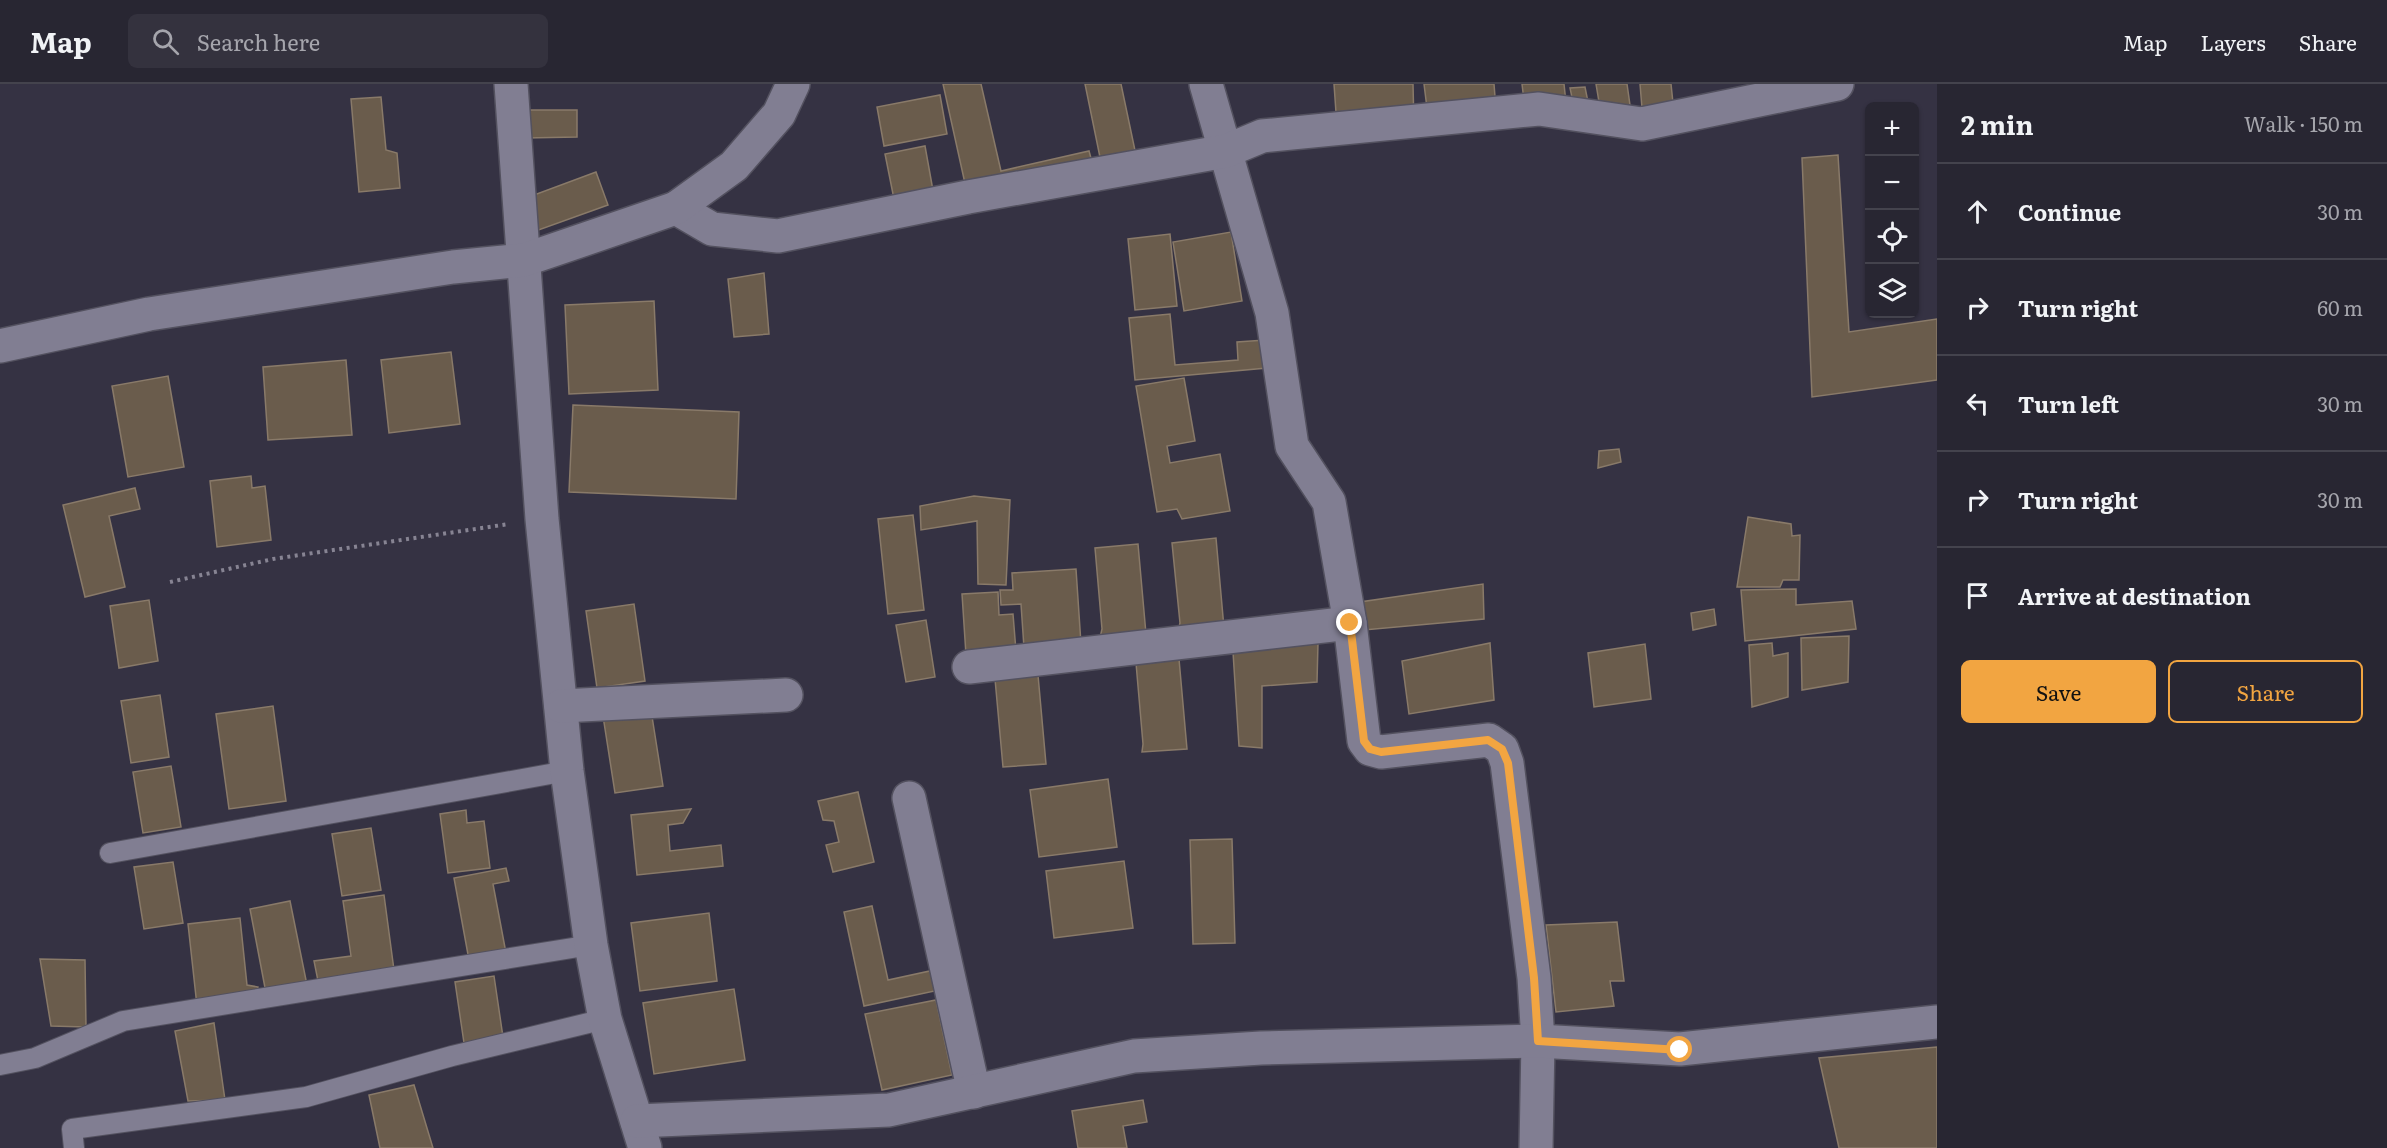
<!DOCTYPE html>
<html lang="en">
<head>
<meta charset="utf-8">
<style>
	body { margin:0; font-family:Literata,serif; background:#34323e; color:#f1f3f6 }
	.controls { position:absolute; right:18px; top:18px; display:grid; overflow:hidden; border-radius:9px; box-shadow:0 2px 4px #0004 }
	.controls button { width:54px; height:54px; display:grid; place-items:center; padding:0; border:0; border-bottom:2px solid #44434d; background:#282632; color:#f1f3f6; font:30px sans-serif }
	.stop { position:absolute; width:18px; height:18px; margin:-14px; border:4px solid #f2a541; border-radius:50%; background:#fff }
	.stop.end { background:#f2a541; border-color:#fff; box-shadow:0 2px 6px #0008 }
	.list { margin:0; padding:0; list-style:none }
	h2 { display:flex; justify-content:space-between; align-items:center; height:78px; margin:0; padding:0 24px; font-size:26px }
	h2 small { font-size:20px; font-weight:400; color:#a5a5ac }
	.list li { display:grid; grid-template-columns:39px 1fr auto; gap:18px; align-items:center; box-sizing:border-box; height:96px; padding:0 24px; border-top:2px solid #44434d }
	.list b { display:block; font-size:22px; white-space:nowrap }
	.list em { font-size:20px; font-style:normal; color:#a5a5ac }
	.actions { display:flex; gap:12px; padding:18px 24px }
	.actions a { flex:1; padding:14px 0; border:2px solid #f2a541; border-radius:9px; text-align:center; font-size:21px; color:#f2a541 }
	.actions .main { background:#f2a541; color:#111 }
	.icon { flex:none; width:33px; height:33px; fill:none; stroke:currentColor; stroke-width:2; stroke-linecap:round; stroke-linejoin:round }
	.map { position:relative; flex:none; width:1937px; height:1064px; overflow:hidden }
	header { display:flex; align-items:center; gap:36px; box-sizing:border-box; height:84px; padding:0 30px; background:#282632; border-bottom:2px solid #44434d }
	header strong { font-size:28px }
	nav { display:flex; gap:33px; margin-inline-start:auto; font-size:21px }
	.search { width:420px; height:54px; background:#34323e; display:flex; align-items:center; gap:15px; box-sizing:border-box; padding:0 21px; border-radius:9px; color:#a5a5ac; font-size:22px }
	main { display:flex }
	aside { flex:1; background:#282632 }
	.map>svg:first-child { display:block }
	.building { fill:#6a5c4c; stroke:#897a69; stroke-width:1.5 }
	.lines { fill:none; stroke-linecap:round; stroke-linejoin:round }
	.service-casing { stroke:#53515f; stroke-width:22 }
	.minor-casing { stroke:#53515f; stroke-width:36 }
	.path { stroke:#878493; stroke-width:4; stroke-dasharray:3 4.5; stroke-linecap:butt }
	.service { stroke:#817e92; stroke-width:20 }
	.minor { stroke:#817e92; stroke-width:33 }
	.route { stroke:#f2a541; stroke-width:8 }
</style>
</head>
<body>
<header>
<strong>Map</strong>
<div class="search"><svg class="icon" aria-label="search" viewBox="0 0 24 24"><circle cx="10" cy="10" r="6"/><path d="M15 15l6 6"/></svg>Search here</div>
<nav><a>Map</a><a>Layers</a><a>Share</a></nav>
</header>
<main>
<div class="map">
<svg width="1937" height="1064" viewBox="0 0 1937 1064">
	<rect width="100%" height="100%" fill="#353243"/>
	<!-- building -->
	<g class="building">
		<polygon points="943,0 981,0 1001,87 1089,67 1094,85 968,113"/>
		<polygon points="1085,0 1121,0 1137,76 1102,83"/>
		<polygon points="1334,0 1413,0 1414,42 1338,57"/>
		<polygon points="1424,0 1494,0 1496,25 1428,32"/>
		<polygon points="1522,0 1564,0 1567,28 1526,33"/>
		<polygon points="1596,0 1627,0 1630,21 1575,28 1570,4 1585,3 1588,18 1599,18"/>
		<polygon points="1640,0 1671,0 1673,19 1642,24"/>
		<polygon points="940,11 947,50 884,62 877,23"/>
		<polygon points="381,13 386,66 397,69 400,104 359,108 351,15"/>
		<polygon points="524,26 577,26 577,53 525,54"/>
		<polygon points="925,62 934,112 895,120 885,70"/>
		<polygon points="1838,71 1849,248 1937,235 1937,296 1812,313 1802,74"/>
		<polygon points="596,88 608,121 533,148 534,111"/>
		<polygon points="1231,148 1242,217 1184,227 1173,158"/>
		<polygon points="1170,150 1177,222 1135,226 1128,155"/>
		<polygon points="764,189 769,250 734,253 728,195"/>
		<polygon points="654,217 658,306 569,310 565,221"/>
		<polygon points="1170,230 1175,281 1238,276 1237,258 1265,256 1267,284 1135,296 1129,234"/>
		<polygon points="451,268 460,340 389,349 381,276"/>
		<polygon points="346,276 352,351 268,356 263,283"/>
		<polygon points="168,292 184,383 128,393 112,302"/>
		<polygon points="1184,294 1195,357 1167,362 1170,379 1220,370 1230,427 1182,435 1177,425 1157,428 1136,302"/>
		<polygon points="573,321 739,328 736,415 569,408"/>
		<polygon points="1619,365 1621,378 1598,384 1599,367"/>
		<polygon points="251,392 252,404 265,402 271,456 217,463 210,397"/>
		<polygon points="135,404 140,425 109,432 125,503 85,513 63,421"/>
		<polygon points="974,412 1010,416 1006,501 978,500 977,437 921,446 920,422"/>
		<polygon points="913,431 924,526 888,530 878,435"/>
		<polygon points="1748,433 1791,440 1792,452 1800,451 1799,496 1783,496 1780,503 1737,503"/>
		<polygon points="1216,454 1224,544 1178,548 1180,539 1172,459"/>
		<polygon points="1138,460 1146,550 1100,554 1102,545 1095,464"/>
		<polygon points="1076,485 1081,560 1024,564 1021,520 1001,521 1000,506 1013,506 1012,489"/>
		<polygon points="1483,500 1484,535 1364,546 1360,518"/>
		<polygon points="1796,505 1796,521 1852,517 1856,545 1745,557 1741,506"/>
		<polygon points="998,508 999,531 1013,530 1016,567 966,571 962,510"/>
		<polygon points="149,516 158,577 119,584 110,522"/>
		<polygon points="634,520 645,597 597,604 586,527"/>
		<polygon points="1714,525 1716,541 1693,546 1691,529"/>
		<polygon points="926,536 935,593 906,598 896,541"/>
		<polygon points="1849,552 1848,598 1802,606 1801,554"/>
		<polygon points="1318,559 1317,598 1262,602 1262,664 1239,662 1233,568"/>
		<polygon points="1490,559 1494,616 1409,630 1402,577"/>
		<polygon points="1772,559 1773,572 1788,569 1788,613 1752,623 1749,561"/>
		<polygon points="1645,560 1651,615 1594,623 1588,569"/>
		<polygon points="1179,575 1187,665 1142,668 1143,660 1136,579"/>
		<polygon points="1038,591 1046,680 1003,683 995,595"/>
		<polygon points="160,611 169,673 131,679 121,617"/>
		<polygon points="273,622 286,717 229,725 216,630"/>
		<polygon points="651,626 663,702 615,709 603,632"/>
		<polygon points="171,682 181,743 143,749 133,688"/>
		<polygon points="1108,695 1117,763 1039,773 1030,706"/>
		<polygon points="858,708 874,778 833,788 826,761 839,758 834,737 823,736 818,717"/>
		<polygon points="691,725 683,739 668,741 670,767 721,761 723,782 637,791 631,731"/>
		<polygon points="466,726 467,739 484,737 490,784 448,789 440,730"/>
		<polygon points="371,744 381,806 342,812 332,750"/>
		<polygon points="1232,755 1235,859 1193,860 1190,756"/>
		<polygon points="1124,777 1133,844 1054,854 1046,787"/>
		<polygon points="173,778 183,839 144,845 134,783"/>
		<polygon points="506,784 509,797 493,800 506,869 469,876 454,794"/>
		<polygon points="384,811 394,886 318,897 314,877 351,872 343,817"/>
		<polygon points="290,817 307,901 266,909 250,825"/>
		<polygon points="872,822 888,896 939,885 944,905 864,922 844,828"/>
		<polygon points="709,829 717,897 640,907 631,839"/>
		<polygon points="240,834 247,901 258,903 255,916 197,922 188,840"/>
		<polygon points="1617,838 1624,897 1610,897 1614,922 1556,928 1546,841"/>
		<polygon points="40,875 85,876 86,943 51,942"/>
		<polygon points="494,892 503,953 464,959 455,898"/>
		<polygon points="734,905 745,976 654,990 643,919"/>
		<polygon points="936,916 952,991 882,1006 865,930"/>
		<polygon points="214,939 225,1016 188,1017 175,947"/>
		<polygon points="1937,963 1937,1064 1839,1064 1819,974"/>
		<polygon points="414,1001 433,1064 380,1064 369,1011"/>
		<polygon points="1143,1016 1147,1038 1123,1042 1127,1064 1078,1064 1072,1027"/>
	</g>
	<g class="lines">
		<!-- service casing -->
		<g class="service-casing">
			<g id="service">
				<polyline points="110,769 567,687"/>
				<polyline points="0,981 35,974 123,937 591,861"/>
				<polyline points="74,1064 72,1045 306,1013 452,972 605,935"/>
			</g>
		</g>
		<!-- minor casing -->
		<g class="minor-casing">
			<g id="minor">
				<polyline points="511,0 542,435 567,687 591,861 605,935 645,1064"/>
				<polyline points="1206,0 1272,229 1292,362 1329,418 1350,539 1364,657 1370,665 1381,668 1489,656 1502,665 1507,679 1534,894 1538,957 1536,1064"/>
				<polyline points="676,124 712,145 778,152 968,113 1226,67 1262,52 1539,25 1642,40 1837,0"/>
				<polyline points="0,262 149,230 453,183 524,176 676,124 734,82 779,30 793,0"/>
				<polyline points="969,583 1350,539"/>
				<polyline points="561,622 786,611"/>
				<polyline points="909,714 974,1008"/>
				<polyline points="637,1037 889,1026 1134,972 1261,964 1538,957 1680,965 1937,938"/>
			</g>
		</g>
		<!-- path -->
		<polyline class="path" points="170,498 273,475 509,440"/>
		<!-- service -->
		<use href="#service" class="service"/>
		<!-- minor -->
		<use href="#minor" class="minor"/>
	</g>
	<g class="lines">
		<!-- route -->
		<polyline class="route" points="1350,539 1364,657 1370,665 1381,668 1488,656 1502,665 1508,679 1534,894 1538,957 1680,966"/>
	</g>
</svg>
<div class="controls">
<button>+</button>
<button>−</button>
<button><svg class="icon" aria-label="locate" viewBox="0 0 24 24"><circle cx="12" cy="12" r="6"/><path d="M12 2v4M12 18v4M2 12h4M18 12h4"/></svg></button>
<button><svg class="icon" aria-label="layers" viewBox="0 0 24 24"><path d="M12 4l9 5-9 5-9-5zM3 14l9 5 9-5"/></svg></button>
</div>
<div class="stop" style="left:1680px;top:966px"></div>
<div class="stop end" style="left:1350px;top:539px"></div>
</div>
<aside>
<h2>2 min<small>Walk · 150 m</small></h2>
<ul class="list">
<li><svg class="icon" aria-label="ahead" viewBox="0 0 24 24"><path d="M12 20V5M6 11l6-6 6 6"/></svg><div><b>Continue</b></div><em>30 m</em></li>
<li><svg class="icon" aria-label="right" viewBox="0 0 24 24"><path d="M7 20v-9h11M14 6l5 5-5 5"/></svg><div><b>Turn right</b></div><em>60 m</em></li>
<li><svg class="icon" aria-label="left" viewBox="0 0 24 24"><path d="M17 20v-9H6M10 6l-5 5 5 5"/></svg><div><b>Turn left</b></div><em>30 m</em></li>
<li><svg class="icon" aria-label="right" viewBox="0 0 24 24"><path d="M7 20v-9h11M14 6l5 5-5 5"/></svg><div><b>Turn right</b></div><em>30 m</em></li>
<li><svg class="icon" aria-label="arrive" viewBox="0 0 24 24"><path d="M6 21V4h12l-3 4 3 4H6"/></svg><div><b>Arrive at destination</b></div></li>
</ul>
<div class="actions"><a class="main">Save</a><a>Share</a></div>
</aside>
</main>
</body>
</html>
